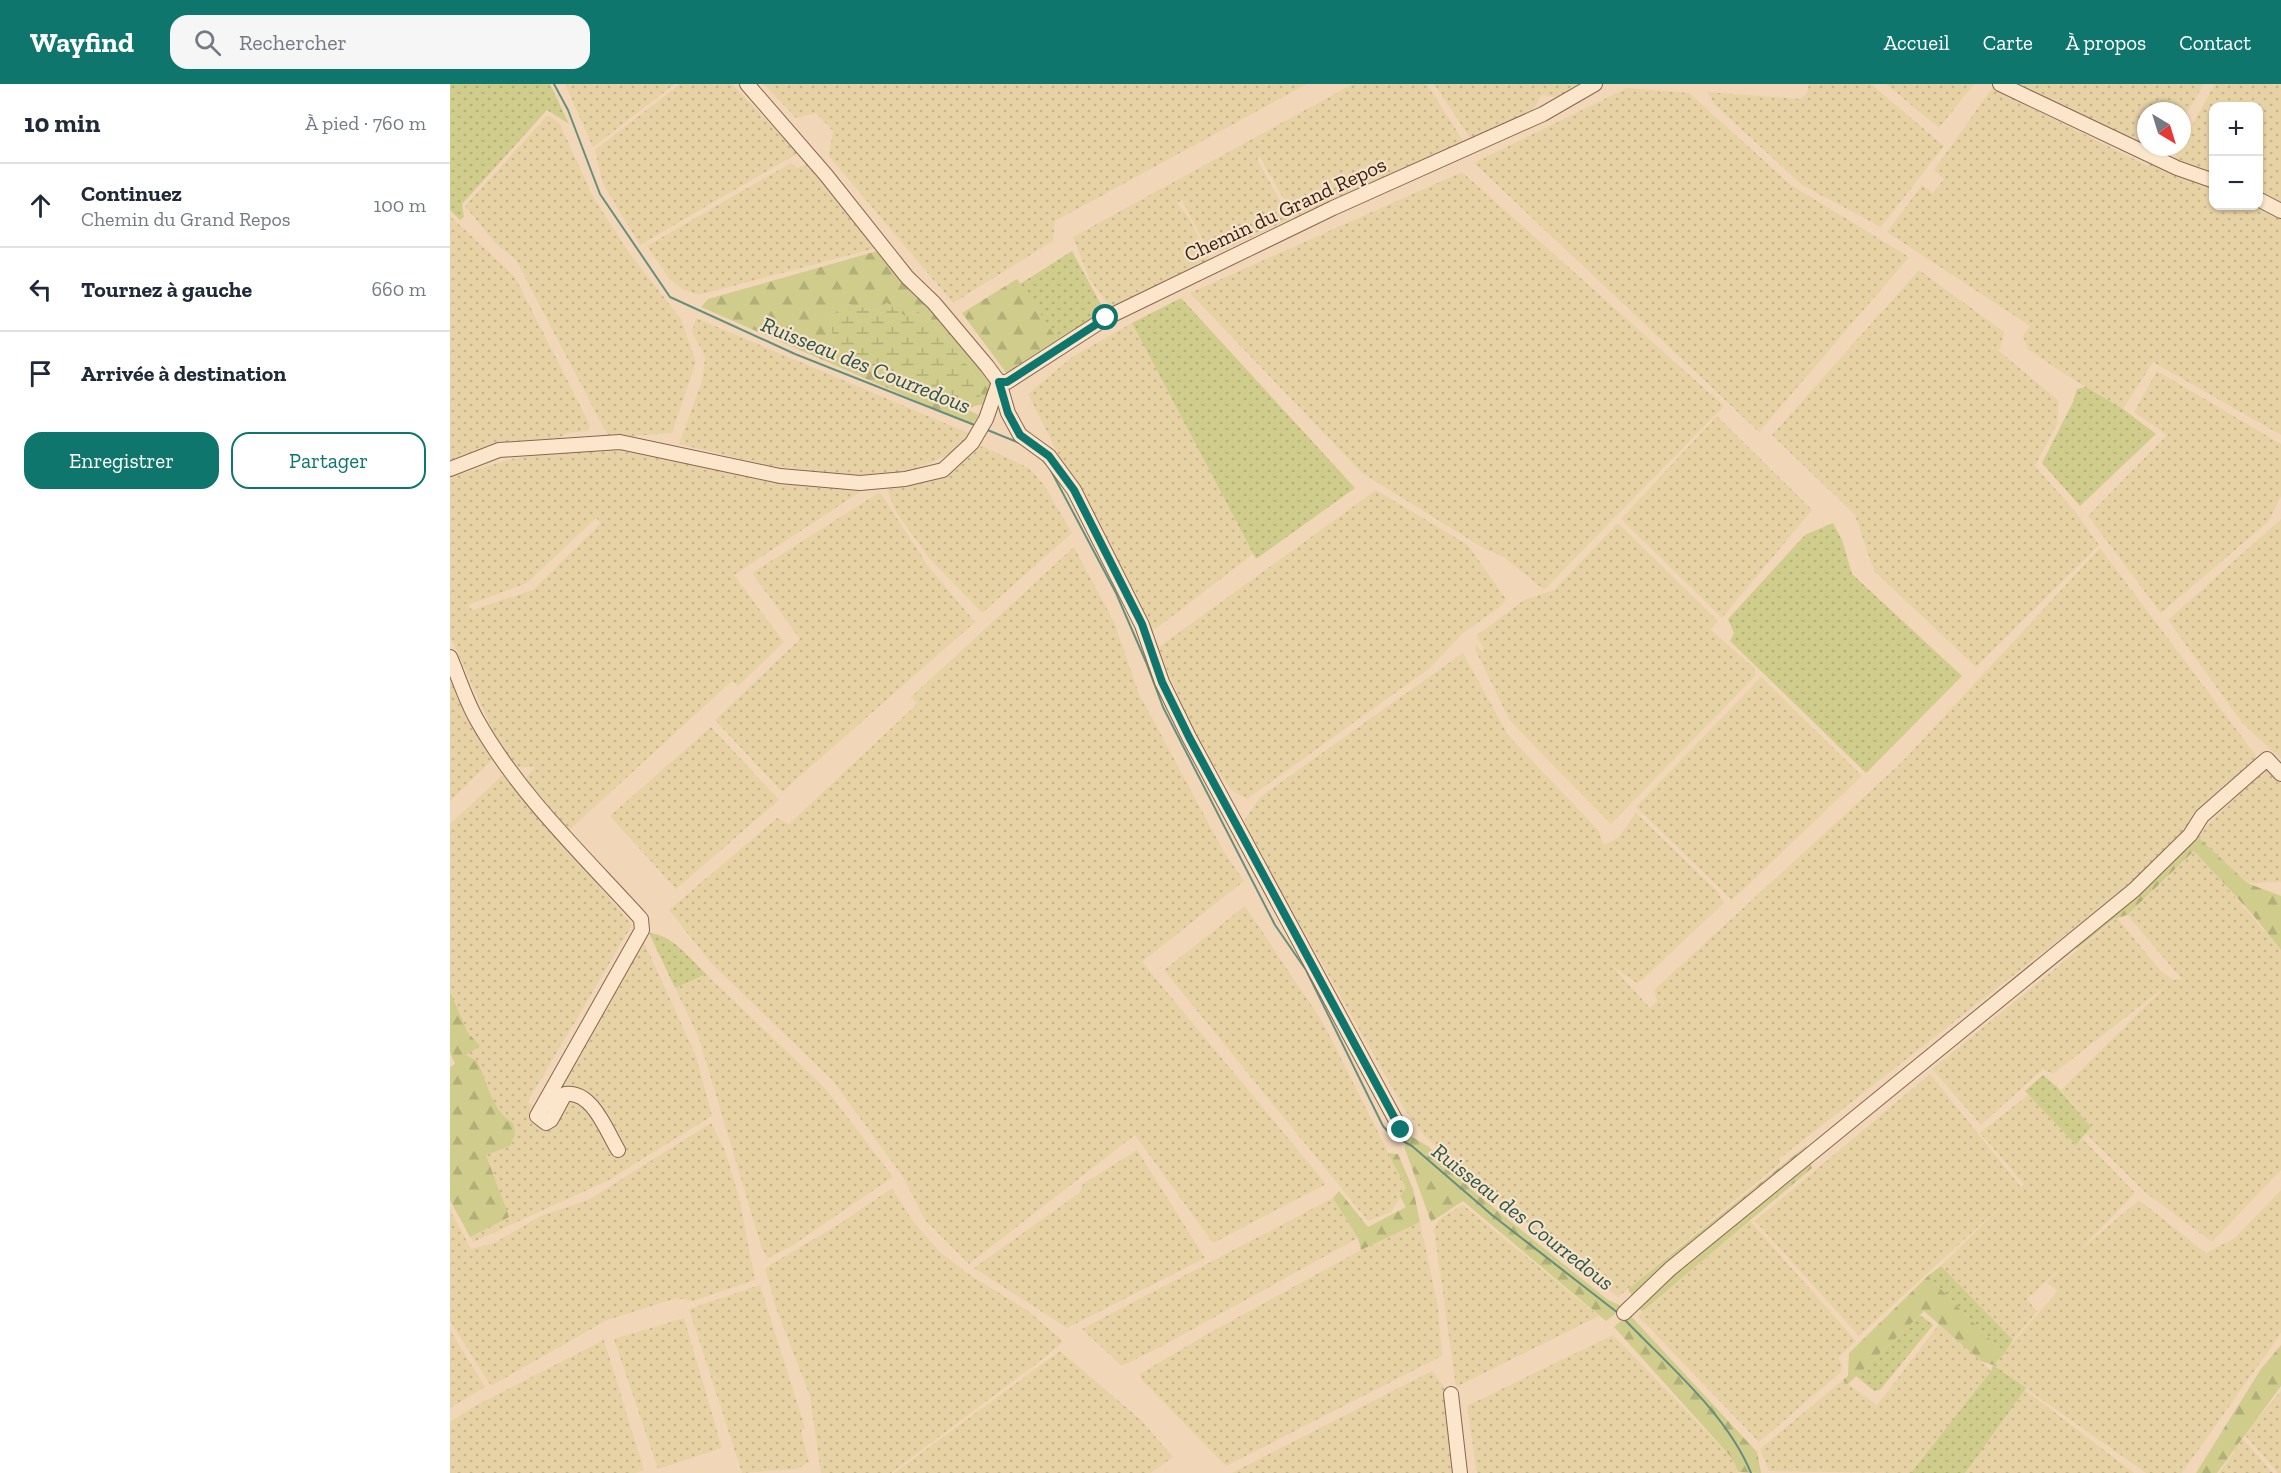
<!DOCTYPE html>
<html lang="fr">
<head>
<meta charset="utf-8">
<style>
	body { margin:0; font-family:"Zilla Slab",serif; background:#f6f6f7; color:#1f2937 }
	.controls { position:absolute; right:18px; top:18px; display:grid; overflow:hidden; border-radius:12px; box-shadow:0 2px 4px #0004 }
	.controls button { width:54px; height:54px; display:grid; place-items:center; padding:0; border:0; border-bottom:2px solid #e0e1e3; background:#fff; color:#1f2937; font:30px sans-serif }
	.compass { position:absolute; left:1687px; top:18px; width:54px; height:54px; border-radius:50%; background:#fff; box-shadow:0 2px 4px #0004; rotate:142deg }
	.stop { position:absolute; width:18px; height:18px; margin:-14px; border:4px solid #0f766e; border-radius:50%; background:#fff }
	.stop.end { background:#0f766e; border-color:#fff; box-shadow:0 2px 6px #0008 }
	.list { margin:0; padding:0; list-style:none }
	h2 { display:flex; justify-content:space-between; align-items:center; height:78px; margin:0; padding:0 24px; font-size:26px }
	h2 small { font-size:20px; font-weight:400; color:#747a83 }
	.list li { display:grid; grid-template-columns:39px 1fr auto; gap:18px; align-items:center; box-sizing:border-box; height:84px; padding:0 24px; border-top:2px solid #e0e1e3 }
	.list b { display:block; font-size:22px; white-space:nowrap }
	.list p { margin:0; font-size:20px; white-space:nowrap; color:#747a83 }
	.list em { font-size:20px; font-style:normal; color:#747a83 }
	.actions { display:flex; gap:12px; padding:18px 24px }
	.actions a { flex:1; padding:14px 0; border:2px solid #0f766e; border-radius:18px; text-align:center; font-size:21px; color:#0f766e }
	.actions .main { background:#0f766e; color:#fff }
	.icon { flex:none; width:33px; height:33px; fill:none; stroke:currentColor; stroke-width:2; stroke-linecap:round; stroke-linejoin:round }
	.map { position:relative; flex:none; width:1831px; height:1389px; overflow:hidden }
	header { display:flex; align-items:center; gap:36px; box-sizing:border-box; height:84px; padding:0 30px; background:#0f766e; color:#fff }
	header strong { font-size:28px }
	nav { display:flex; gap:33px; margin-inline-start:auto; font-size:21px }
	.search { width:420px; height:54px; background:#f6f6f7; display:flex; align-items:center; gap:15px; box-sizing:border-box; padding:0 21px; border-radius:18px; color:#747a83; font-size:22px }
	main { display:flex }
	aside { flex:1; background:#fff }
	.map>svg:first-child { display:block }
	.farmland { fill:url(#farmland-dots); fill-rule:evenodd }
	.grass { fill:url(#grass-dots) }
	.forest { fill:url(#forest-firs) }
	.wetland { fill:url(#wetland-marsh) }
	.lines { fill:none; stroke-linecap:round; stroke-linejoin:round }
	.stream { stroke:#658e7d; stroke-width:2 }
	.minor-casing { stroke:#876652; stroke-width:16 }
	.minor { stroke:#fbe6cb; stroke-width:14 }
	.route { stroke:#0f766e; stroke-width:8 }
	.labels { text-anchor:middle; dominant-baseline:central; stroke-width:4.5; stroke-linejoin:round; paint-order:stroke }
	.street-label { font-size:21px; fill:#352219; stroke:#f8e2c8 }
	.water-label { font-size:22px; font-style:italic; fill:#27564c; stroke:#f8e2c8 }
</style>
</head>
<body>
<header>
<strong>Wayfind</strong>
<div class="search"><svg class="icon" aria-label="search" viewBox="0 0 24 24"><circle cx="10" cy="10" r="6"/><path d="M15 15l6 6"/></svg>Rechercher</div>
<nav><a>Accueil</a><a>Carte</a><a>À propos</a><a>Contact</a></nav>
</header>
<main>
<aside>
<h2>10 min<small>À pied · 760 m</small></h2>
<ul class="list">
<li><svg class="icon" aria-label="ahead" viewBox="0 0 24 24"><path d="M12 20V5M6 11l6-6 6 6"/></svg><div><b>Continuez</b><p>Chemin du Grand Repos</p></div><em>100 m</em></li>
<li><svg class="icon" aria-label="left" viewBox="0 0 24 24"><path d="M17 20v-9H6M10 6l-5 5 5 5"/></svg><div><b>Tournez à gauche</b></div><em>660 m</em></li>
<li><svg class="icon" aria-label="arrive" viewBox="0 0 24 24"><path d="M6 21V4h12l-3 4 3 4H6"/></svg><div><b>Arrivée à destination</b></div></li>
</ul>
<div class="actions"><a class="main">Enregistrer</a><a>Partager</a></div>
</aside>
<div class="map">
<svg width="1831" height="1389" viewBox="0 0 1831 1389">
	<defs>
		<pattern id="farmland-dots" width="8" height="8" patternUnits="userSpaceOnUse" patternTransform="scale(1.5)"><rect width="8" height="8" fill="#e7d2a5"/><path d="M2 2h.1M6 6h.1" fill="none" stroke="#c7b48d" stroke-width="1.8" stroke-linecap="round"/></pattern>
		<pattern id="grass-dots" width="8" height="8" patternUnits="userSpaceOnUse" patternTransform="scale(1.5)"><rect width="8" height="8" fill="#cfcc8c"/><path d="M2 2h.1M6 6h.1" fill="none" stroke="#b2af78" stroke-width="1.8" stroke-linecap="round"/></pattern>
		<pattern id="forest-firs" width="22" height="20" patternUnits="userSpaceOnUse" patternTransform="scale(1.5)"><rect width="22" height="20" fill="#cfcc8c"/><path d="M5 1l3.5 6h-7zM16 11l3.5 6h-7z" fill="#b2af78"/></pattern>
		<pattern id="wetland-marsh" width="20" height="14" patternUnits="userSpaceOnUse" patternTransform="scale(1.5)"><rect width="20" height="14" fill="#cfcc8c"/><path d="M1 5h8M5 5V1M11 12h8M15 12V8" fill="none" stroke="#b2af78"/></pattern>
	</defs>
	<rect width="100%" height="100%" fill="#f1d7b8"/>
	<!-- farmland -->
	<g class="farmland">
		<polygon points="115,0 225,0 143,63"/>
		<polygon points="230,0 282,0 348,69 190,161 153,100 145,66"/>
		<polygon points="314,0 857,0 605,137 603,157 503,219 379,72 383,47 366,29 346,34"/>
		<polygon points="903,0 977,0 1017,63 846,137 810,73 807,75 840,135 770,168 758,166 732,116 727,119 739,134 761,178 662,225 640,196 623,153"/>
		<polygon points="984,0 1128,0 1109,14 1092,11 1082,27 1021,55"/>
		<polygon points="1359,0 1421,0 1494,62 1431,143 1352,101 1264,20 1258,8 1350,15 1357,9"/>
		<polygon points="1436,0 1524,0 1489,44"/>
		<polygon points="1562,0 1754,0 1732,37 1732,27 1696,27 1696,63"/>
		<polygon points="1765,0 1831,0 1831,123 1809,111 1808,22 1764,22 1763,92 1723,76"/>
		<polygon points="1177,4 1239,9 1341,101 1459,173 1309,348 1024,79"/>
		<polygon points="1542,4 1698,82 1703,76 1763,103 1764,122 1805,122 1831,134 1831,351 1703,278 1673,325 1616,291 1578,265 1573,252 1580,242 1437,148 1472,101 1483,109 1494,95 1484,86"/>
		<polygon points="98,31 110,40 142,111 177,166 231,235 246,278 222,349 159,354 66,176 45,159 15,122"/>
		<polygon points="341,79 347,84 359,79 426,164 249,211 232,205 218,193 197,162"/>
		<polygon points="1012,88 1274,322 1094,506 1054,473 1033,464 912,389 740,209"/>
		<polygon points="0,132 65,193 140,341 138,347 118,349 109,354 52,358 0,378"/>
		<polygon points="1469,186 1554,248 1549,267 1609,317 1607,340 1585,382 1624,426 1649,461 1526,583 1424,487 1405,431 1322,351"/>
		<polygon points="246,234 523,351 496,372 449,391 402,392 315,381 229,360 253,294 255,272 242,248"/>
		<polygon points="682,239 803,470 699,550 578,310 622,273"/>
		<polygon points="1707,287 1831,360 1831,412 1818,438 1711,529 1638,432 1717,351 1684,328"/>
		<polygon points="1267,332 1362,426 1272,534 1171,435"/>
		<polygon points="532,362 579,384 594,401 622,449 532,529 480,475 446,428 437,406 496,393"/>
		<path d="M174,363L413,406L284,491L334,558L288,602L282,597L116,749L74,696L85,683H67L48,658L0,552V393L62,375L116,366ZM146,434L151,439L83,506L22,526L18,521L77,499Z"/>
		<polygon points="926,406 1018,461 1056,515 1051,522 1012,550 980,584 797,715 782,707 751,663 714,579 709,563"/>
		<polygon points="430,408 478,482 525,538 332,708 265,636 350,555 302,489"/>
		<polygon points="1831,435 1831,675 1793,640 1718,536"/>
		<polygon points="1168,439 1268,537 1260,545 1304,584 1306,591 1161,740 1060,637 1025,565 1026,561 1033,568 1034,564 1026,552 1074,516 1104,506"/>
		<polygon points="624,463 664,538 689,610 774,768 794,797 692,878 876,1100 763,1159 685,1051 519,1180 475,1136 453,1093 384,998 262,880 219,826 327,734 339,740 467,620 461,613"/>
		<polygon points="1650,464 1807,673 1754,720 1738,746 1684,797 1329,1075 1330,1079 1168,1213 1005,1081 975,1052 953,1023 793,739 810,713 1013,569 1058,651 1148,746 1154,761 1168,754 1186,729 1267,807 1274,819 1193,895 1187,899 1162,882 1200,924 1207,917 1204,906 1452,678"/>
		<polygon points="0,584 42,676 0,717"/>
		<polygon points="1311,593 1412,692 1282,816 1186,723"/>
		<polygon points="261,643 329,716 226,805 160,732"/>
		<polygon points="1817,686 1831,700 1831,798 1797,799 1747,752 1795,704"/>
		<polygon points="54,690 182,841 77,1019 95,1024 194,858 246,972 262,1032 157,1097 23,1158 0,1116 0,983 27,963 13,942 0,911 0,740"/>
		<polygon points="1745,767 1831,866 1831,1086 1762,1158 1696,1109 1635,1049 1641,1043 1611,1006 1717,901 1603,990 1593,985 1531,1041 1482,985 1667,834 1710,886 1723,896 1732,895 1677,831"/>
		<polygon points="795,822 873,939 956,1104 941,1128 918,1137 714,886"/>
		<polygon points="256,890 376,1005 443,1093 340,1163 318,1174 312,1165 249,954 225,904"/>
		<polygon points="1480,990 1571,1103 1574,1100 1530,1049 1579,1010 1626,1061 1633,1055 1685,1109 1629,1167 1689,1116 1756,1169 1785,1154 1831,1106 1831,1249 1732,1389 1696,1389 1543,1281 1608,1207 1597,1199 1611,1184 1577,1215 1587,1228 1563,1256 1491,1182 1552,1121 1409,1252 1305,1137"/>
		<polygon points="261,1039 275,1067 289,1113 305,1196 243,1217 227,1214 157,1236 41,1302 0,1237 0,1126 21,1165 44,1159 91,1132 140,1115"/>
		<polygon points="687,1066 755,1174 617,1244 524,1184 629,1109 633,1100"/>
		<polygon points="442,1104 462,1136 490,1168 517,1189 578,1227 613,1257 598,1271 441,1389 371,1389 360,1312 326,1224 315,1184 391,1139"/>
		<polygon points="883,1114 908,1154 714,1261 672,1282 632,1245"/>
		<polygon points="1013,1121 1149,1232 1006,1303 984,1145 989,1135"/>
		<polygon points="1300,1137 1406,1257 1388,1274 1392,1280 1391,1288 1309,1358 1188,1232"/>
		<polygon points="970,1138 988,1223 992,1272 776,1382 692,1296 690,1290 754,1252 911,1166"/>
		<polygon points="310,1201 355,1344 351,1347 359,1378 347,1385 292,1389 239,1225"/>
		<polygon points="234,1234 272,1364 208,1385 164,1255"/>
		<polygon points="1490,1239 1541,1287 1461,1389 1319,1387 1310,1365 1393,1296 1427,1321"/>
		<polygon points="0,1246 35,1303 0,1324"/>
		<polygon points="1163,1251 1282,1374 1288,1389 1027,1389 1017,1322"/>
		<polygon points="154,1256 194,1386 185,1389 0,1389 0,1338 25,1322"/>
		<polygon points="610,1267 690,1335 723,1373 701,1389 444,1389"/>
		<polygon points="982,1287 994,1302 1006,1389 782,1389"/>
		<polygon points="1574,1305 1684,1389 1514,1389"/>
		<polygon points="1831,1307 1831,1389 1828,1389 1794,1350"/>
		<polygon points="1793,1355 1823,1389 1769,1389"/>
	</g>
	<!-- grass -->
	<g class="grass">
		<polygon points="0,0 100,0 119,40 97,26 12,120 14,133 10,136 0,126"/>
		<polygon points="622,167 656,230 610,259 570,200"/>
		<polygon points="731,214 905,404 806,475 682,239"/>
		<polygon points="1636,303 1673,325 1706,350 1630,422 1592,379 1623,318 1627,305"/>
		<polygon points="1383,439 1392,456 1402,490 1512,592 1416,689 1280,557 1284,549 1278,535 1355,451"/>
		<path d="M199,849C222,850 241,876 256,890L225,904Z"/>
		<polygon points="1593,991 1608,1004 1641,1043 1626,1061 1575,1007"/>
		<polygon points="1491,1182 1563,1256 1554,1270 1478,1192"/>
		<polygon points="1470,1231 1483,1241 1430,1306 1424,1307 1406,1292"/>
		<polygon points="1543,1281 1576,1304 1515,1389 1461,1389 1541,1287"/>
	</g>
	<!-- forest -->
	<g class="forest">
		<polygon points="431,166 546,300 537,320 530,321 531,298 475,230 464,227 455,232 437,219 426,227 398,220 380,234 385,267 404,278 440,286 480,316 500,318 529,331 522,341 251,223 258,215"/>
		<polygon points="567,195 610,259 557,290 512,229"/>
		<polygon points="1747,752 1797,799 1831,812 1831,866 1803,831 1744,767 1677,831 1664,835 1627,865 1620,851"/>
		<path d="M0,908L18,949L30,962L16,971L27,977C38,999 41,1026 63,1039L65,1050L60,1062L36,1071L59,1133L20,1153L0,1116V984L5,980L0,968Z"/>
		<polygon points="956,1049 979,1063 1023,1107 1158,1216 1174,1223 1156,1237 1013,1117 981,1138 955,1065"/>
		<polygon points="1356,1062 1362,1084 1192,1228 1178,1205"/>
		<polygon points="938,1069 948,1070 963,1105 970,1138 911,1166 908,1154 883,1114 889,1107 918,1143 956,1123 950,1112 956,1104"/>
		<polygon points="1478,1192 1554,1270 1543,1281 1531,1277 1474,1227 1398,1300 1393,1296 1398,1292 1399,1269"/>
		<polygon points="1179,1230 1307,1368 1311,1389 1288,1388 1282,1374 1164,1243"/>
		<polygon points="1831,1261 1831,1302 1767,1389 1746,1389 1811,1285"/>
	</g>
	<!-- wetland -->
	<polygon class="wetland" points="437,219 455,232 464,227 475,230 531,298 530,321 516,324 480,316 440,286 404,278 385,267 380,234 398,220 426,227"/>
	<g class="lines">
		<!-- stream -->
		<g class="stream">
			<polyline points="104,0 118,26 150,110 220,213 345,270 527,342"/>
			<polyline points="535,345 572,360"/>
			<polyline points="591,374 599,383 666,509 696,578 713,623 825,841 856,886 933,1042 940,1050 962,1062 1042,1131 1168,1229"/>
			<path d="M1174,1235C1218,1281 1277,1330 1301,1389"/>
		</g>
		<!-- minor casing -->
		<g class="minor-casing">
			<g id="minor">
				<polyline points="297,0 376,91 457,193 484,219 537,282 549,298 558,329 570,351 599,372 624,406 692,541 712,598 739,653 951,1046"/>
				<polyline points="1550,0 1727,84 1764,97"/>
				<polyline points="1808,115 1831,127"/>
				<polyline points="549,298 557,298 656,234 883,124 1093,30 1145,0"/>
				<polyline points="0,385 49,366 170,358 330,392 410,399 455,395 493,386 522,359 536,335 549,298"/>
				<path d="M0,573C9,594 16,617 27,636C69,711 134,772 191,835L192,846L87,1032L96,1039L101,1036L115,1010C142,1006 156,1046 168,1066"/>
				<polyline points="1174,1229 1220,1185 1684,806 1740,751 1752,732 1817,675 1831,690"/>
				<polyline points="1001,1310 1010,1389"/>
			</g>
		</g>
		<!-- minor -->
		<use href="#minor" class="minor"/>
	</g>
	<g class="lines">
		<!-- route -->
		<polyline class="route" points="656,234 557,298 549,298 558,329 570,351 599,372 624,406 692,540 712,598 739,653 951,1046"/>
	</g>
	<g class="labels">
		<!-- street labels -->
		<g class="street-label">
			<text transform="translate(835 125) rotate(-25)">Chemin du Grand Repos</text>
		</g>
		<!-- water labels -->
		<g class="water-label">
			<text transform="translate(416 281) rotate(22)">Ruisseau des Courredous</text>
			<text transform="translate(1073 1133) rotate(38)">Ruisseau des Courredous</text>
		</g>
	</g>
</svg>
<div class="controls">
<button>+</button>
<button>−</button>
</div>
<svg class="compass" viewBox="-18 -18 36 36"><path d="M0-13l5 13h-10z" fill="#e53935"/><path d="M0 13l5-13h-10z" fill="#747a83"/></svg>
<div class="stop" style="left:656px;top:234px"></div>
<div class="stop end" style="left:951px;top:1046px"></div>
</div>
</main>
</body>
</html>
